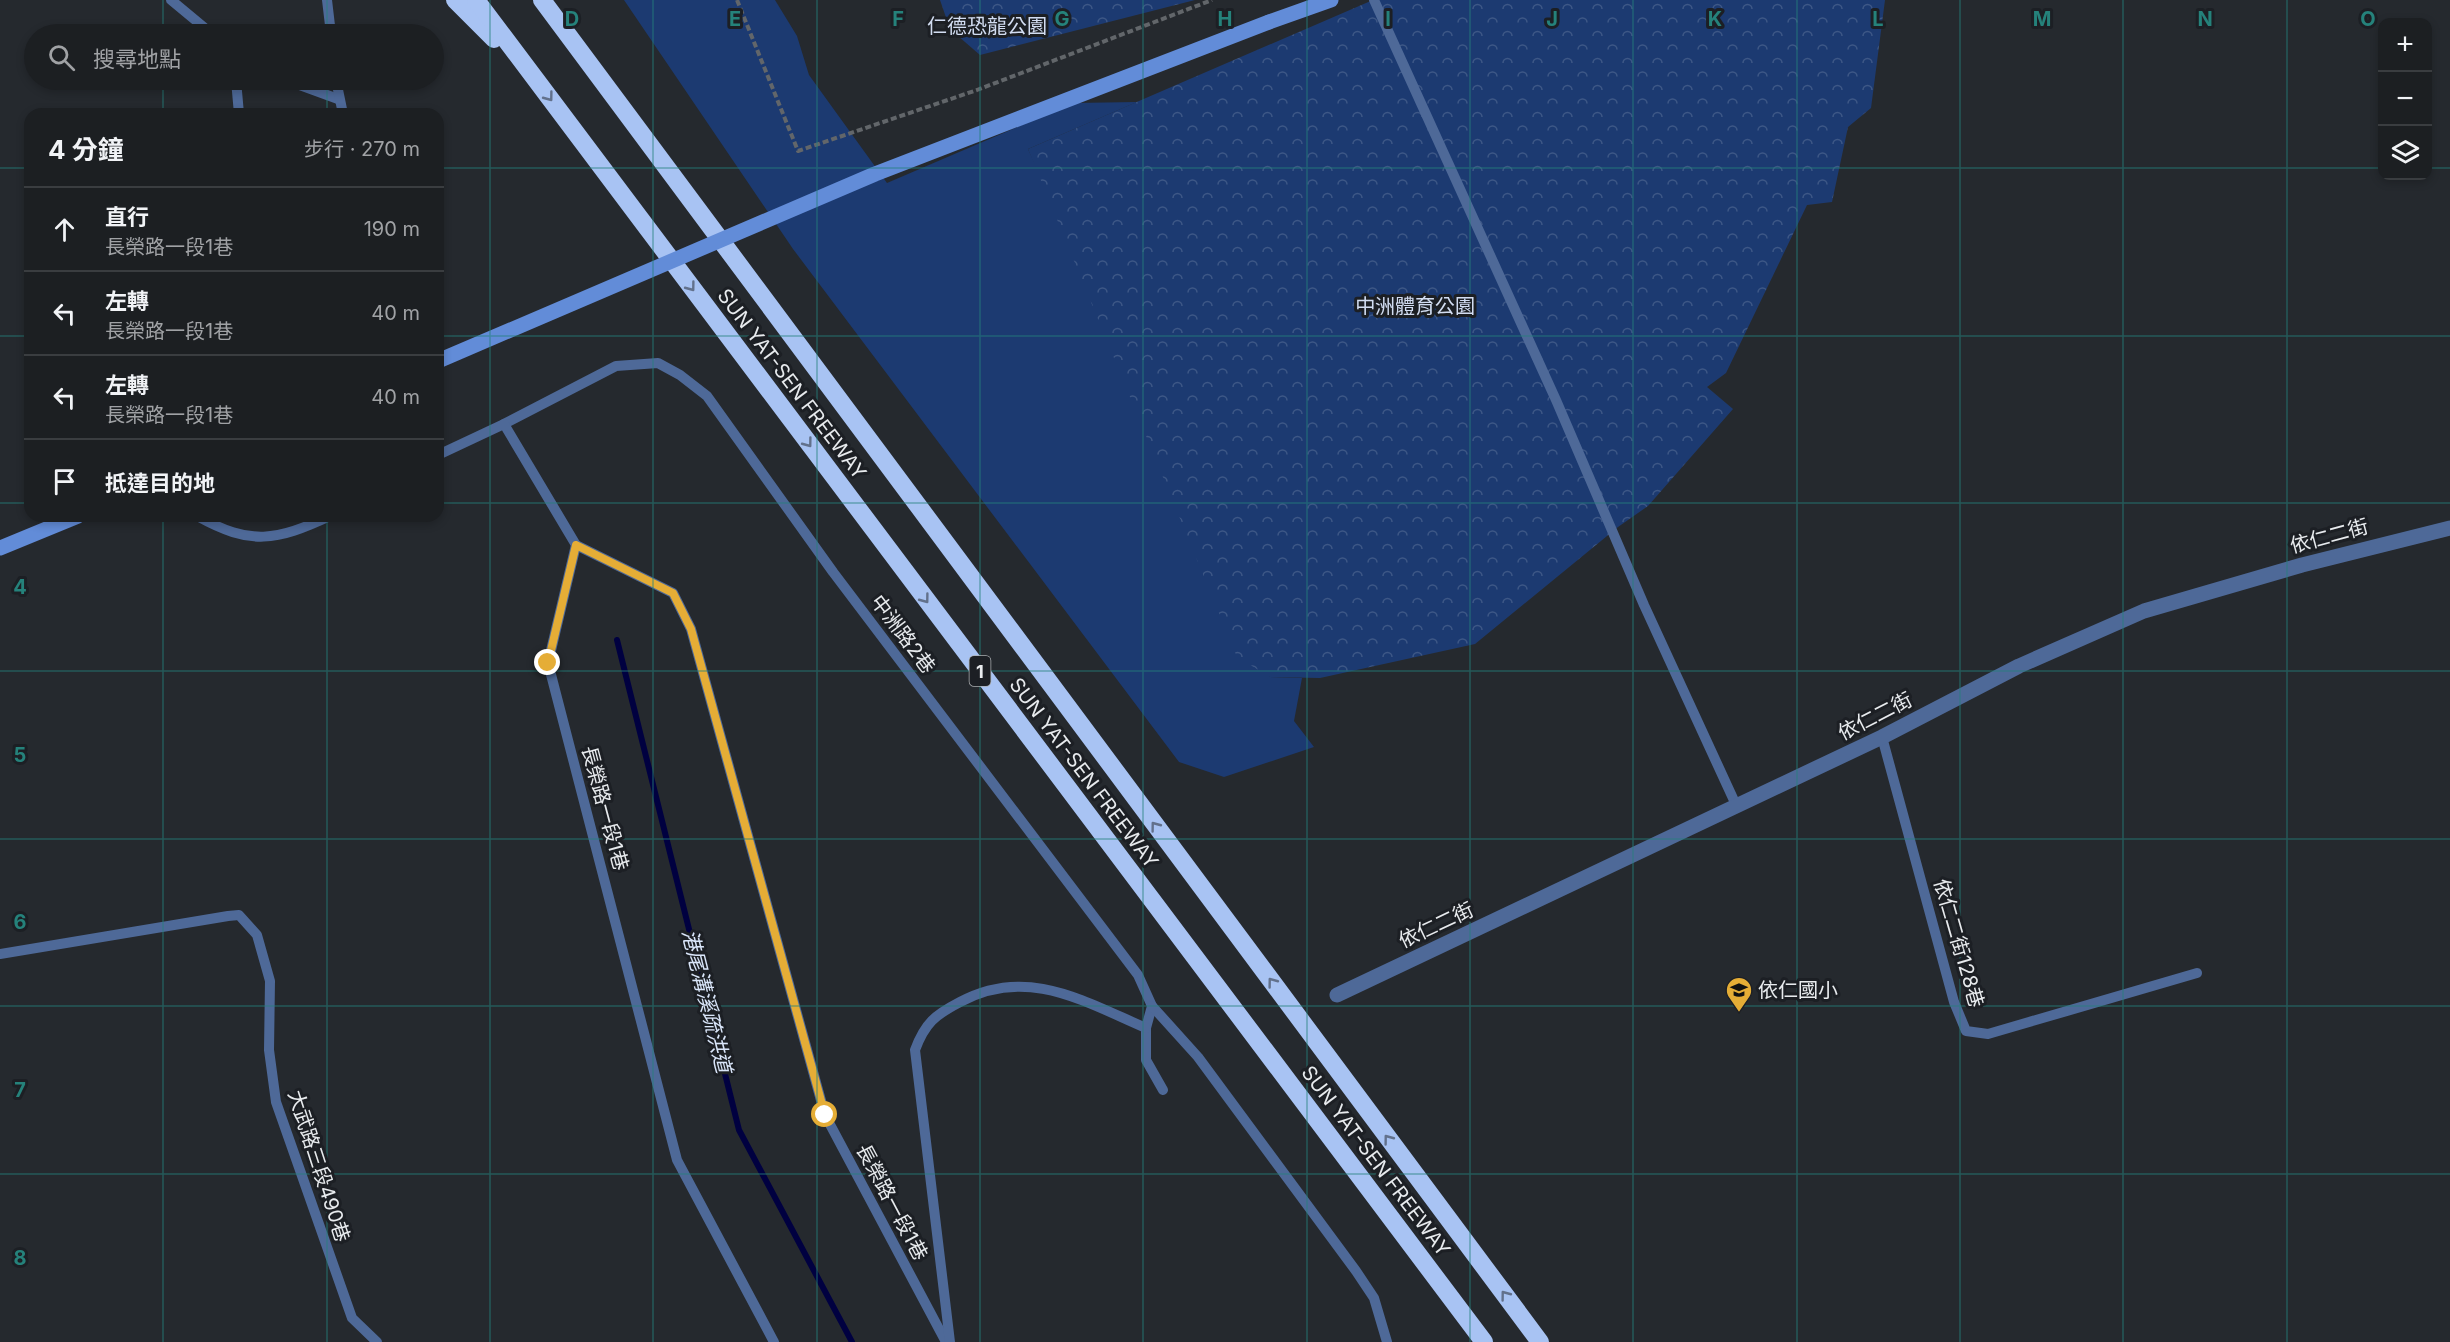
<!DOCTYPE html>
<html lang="zh-TW">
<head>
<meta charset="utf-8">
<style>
	body { margin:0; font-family:Inter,"Noto Sans TC",sans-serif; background:#292c2f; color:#f1f3f6 }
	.controls { position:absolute; right:18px; top:18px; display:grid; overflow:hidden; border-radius:12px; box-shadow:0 3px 9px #0003 }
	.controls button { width:54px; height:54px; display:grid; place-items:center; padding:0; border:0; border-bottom:2px solid #3a3d40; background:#1c1f22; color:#f1f3f6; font:30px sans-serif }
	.stop { position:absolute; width:18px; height:18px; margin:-14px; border:4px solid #e5ad36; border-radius:50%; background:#fff }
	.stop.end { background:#e5ad36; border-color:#fff; box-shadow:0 2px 6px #0008 }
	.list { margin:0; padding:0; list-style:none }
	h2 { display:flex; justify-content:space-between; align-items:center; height:78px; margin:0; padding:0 24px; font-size:26px }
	h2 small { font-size:20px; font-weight:400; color:#a0a2a5 }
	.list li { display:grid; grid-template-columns:39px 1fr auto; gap:18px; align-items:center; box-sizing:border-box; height:84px; padding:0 24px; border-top:2px solid #3a3d40 }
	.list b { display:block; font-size:22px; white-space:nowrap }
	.list p { margin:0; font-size:20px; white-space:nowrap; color:#a0a2a5 }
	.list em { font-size:20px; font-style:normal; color:#a0a2a5 }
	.icon { flex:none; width:33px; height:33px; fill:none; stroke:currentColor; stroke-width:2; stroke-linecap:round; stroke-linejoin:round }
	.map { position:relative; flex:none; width:2450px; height:1342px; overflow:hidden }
	.search { position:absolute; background:#1c1f22; box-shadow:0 3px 9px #0003; left:24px; top:24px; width:420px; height:66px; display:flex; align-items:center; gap:15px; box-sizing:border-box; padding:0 21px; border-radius:33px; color:#a0a2a5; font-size:22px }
	.panel { position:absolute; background:#1c1f22; box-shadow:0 3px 9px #0003; left:24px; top:108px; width:420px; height:414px; border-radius:18px }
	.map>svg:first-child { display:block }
	.grass { fill:#1c3a71 }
	.park { fill:url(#park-crowns) }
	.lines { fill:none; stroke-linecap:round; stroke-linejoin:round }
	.stream { stroke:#000040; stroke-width:6 }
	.path { stroke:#62666a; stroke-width:4; stroke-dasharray:6 3; stroke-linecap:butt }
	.lane { stroke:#4e6998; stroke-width:10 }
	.street { stroke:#4e6998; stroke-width:15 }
	.secondary { stroke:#628cd8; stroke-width:15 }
	.highway { stroke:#a8c3f3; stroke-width:18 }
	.secondary-bridge { stroke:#628cd8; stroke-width:15 }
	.oneway { stroke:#62718c }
	.route { stroke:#e5ad36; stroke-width:8 }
	.grid { fill:none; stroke:#25827b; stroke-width:1.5; stroke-opacity:0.55 }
	.labels { text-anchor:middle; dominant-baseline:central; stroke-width:6; stroke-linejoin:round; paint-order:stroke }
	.shield { fill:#1c1f24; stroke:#abaeb1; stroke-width:1.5 }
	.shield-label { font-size:18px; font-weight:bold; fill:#e8ebee }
	.park-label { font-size:20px; fill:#d2ddf2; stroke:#1c1f24 }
	.street-label { font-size:20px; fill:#e8ebee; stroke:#1c1f24 }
	.poi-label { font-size:20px; fill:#e8ebee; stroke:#1c1f24; text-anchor:start }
	.water-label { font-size:21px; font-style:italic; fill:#d9e5f9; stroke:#1c1f24 }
	.grid-label { font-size:20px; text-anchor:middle; font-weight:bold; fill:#25827b; stroke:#1c1f24; stroke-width:6; stroke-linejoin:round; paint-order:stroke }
</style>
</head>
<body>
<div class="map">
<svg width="2450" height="1342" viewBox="0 0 2450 1342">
	<defs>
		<pattern id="park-crowns" width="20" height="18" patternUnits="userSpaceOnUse" patternTransform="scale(1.5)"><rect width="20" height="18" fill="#1c3a71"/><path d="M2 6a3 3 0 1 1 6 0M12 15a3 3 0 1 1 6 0" fill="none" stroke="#3d5786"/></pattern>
	</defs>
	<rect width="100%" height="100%" fill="#25292e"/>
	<!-- grass -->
	<polygon class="grass" points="624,0 775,0 797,36 809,75 887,183 1073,103 1137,102 1028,149 1270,677 1302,678 1294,721 1314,747 1224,777 1179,762 793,249"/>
	<!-- park -->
	<g class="park">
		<polygon points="940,0 1195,0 980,55 950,29"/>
		<polygon points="1373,0 1885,0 1871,108 1848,127 1832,202 1807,205 1726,373 1707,387 1733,409 1648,506 1618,527 1475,644 1320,678 1270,677 1237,657 1028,149"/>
	</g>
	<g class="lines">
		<!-- stream -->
		<polyline class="stream" points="617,640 739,1130 852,1342"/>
		<!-- path -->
		<polyline class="path" points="737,0 798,151 977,90 1212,0"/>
		<!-- lane -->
		<g class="lane">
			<polyline points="171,0 212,34"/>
			<polyline points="327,0 331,34"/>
			<polyline points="1374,0 1556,400 1644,605 1737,807"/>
			<polyline points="236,80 239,114"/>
			<polyline points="286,80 338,99"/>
			<polyline points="336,80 343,114"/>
			<polyline points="504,424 616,366 658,363 680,375 707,396 833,572 1138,975 1152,1006 1146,1028 1146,1060 1163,1090"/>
			<polyline points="438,455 504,424 576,545 548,663 677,1160 774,1342"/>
			<path d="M197,516C251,546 276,541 330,516"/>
			<polyline points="576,545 673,593 691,629 825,1115 946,1342"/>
			<polyline points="1882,737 1954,1002 1966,1031 1988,1034 2197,973"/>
			<polyline points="0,954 228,916 239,915 257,935 270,981 269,1050 276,1102 352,1318 377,1342"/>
			<polyline points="1152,1006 1198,1057 1356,1271 1374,1298 1387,1342"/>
			<path d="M950,1342L915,1050C925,1023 935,1015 960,1002C1027,966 1083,1001 1146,1028"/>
		</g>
		<!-- street -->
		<polyline class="street" points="1337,995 1882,737 2019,666 2144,611 2302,565 2450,528"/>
		<!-- secondary -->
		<g class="secondary">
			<polyline points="1269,22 1331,0"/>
			<polyline points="0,548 78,516"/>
		</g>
		<!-- highway -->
		<g class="highway">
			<polyline points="455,0 494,39"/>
			<polyline points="476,0 1484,1342"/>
			<polyline points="542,0 1540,1342"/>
		</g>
		<!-- secondary-bridge -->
		<polyline class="secondary-bridge" points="438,361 875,174 1269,22"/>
	</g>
	<!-- one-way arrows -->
	<defs><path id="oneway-chevron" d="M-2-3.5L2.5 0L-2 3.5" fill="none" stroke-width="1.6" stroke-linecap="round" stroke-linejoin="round" transform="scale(1.5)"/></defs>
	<g class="oneway">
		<use href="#oneway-chevron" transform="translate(549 97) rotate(53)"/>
		<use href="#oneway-chevron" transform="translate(691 287) rotate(53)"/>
		<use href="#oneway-chevron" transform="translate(808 443) rotate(53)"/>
		<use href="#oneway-chevron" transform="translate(925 599) rotate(53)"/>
		<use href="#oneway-chevron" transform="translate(1155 826) rotate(-127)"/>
		<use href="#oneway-chevron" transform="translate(1272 982) rotate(-127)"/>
		<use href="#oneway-chevron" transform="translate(1388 1139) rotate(-127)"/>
		<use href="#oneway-chevron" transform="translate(1505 1295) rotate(-127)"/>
	</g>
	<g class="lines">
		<!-- route -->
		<polyline class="route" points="548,663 576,545 673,593 691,629 825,1115"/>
	</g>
	<!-- grid -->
	<path class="grid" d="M163,0V34M327,0V34M490,0V1342M653,0V1342M817,0V1342M980,0V1342M1143,0V1342M1307,0V1342M1470,0V1342M1633,0V1342M1797,0V1342M1960,0V1342M2123,0V1342M2287,0V1342M163,80V114M327,80V114M0,168H30M438,168H2382M2428,168H2450M0,336H30M438,336H2450M0,503H30M438,503H2450M163,516V1342M327,516V1342M0,671H2450M0,839H2450M0,1006H2450M0,1174H2450"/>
	<!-- icons -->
	<defs>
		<g id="school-pin" transform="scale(1.35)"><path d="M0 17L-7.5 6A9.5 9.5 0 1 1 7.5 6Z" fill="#e5ad36" stroke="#1c1f24"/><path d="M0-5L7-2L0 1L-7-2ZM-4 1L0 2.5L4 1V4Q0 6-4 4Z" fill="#111"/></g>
	</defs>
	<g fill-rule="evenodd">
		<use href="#school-pin" x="1739" y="990"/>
	</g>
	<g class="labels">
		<!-- shield labels -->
		<rect class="shield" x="969.5" y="656" width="21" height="30" rx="4.5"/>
		<g class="shield-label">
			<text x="980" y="671">1</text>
		</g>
		<!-- park labels -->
		<g class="park-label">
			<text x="987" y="26">仁德恐龍公園</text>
			<text x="1415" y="306">中洲體育公園</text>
		</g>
		<!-- street labels -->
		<g class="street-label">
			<text transform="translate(792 384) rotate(53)">SUN YAT-SEN FREEWAY</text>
			<text transform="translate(2329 536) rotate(-15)">依仁二街</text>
			<text transform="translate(903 634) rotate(53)">中洲路2巷</text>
			<text transform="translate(1875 716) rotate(-27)">依仁二街</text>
			<text transform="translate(1084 773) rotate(53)">SUN YAT-SEN FREEWAY</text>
			<text transform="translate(605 808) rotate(75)">長榮路一段1巷</text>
			<text transform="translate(1436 925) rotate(-25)">依仁二街</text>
			<text transform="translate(1959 943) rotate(74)">依仁二街128巷</text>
			<text transform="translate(1376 1161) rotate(53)">SUN YAT-SEN FREEWAY</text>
			<text transform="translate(319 1166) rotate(72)">大武路三段490巷</text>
			<text transform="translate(892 1202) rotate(62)">長榮路一段1巷</text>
		</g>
		<!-- poi labels -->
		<g class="poi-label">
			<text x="1758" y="990">依仁國小</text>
		</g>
		<!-- water labels -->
		<g class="water-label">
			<text transform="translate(707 1001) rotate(76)">港尾溝溪疏洪道</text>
		</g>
	</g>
	<g class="grid-label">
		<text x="572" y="26">D</text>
		<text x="735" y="26">E</text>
		<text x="898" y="26">F</text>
		<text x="1062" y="26">G</text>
		<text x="1225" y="26">H</text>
		<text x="1388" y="26">I</text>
		<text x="1552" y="26">J</text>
		<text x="1715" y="26">K</text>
		<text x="1878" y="26">L</text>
		<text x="2042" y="26">M</text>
		<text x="2205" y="26">N</text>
		<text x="2368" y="26">O</text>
		<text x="20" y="594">4</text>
		<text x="20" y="762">5</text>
		<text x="20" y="929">6</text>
		<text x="20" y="1097">7</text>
		<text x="20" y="1265">8</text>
	</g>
</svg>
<div class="controls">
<button>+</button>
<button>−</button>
<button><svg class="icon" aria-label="layers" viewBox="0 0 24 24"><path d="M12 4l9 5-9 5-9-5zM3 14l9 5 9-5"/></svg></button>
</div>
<div class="stop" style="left:825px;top:1115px"></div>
<div class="stop end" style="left:548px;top:663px"></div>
<div class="search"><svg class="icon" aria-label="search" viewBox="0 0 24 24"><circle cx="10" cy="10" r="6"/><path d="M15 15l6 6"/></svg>搜尋地點</div>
<section class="panel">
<h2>4 分鐘<small>步行 · 270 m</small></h2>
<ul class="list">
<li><svg class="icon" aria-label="ahead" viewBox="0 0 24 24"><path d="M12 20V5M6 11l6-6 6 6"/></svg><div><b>直行</b><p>長榮路一段1巷</p></div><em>190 m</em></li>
<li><svg class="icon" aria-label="left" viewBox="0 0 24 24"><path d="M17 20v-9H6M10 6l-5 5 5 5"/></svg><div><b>左轉</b><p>長榮路一段1巷</p></div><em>40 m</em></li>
<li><svg class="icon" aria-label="left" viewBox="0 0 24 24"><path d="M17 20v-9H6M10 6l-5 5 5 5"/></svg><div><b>左轉</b><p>長榮路一段1巷</p></div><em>40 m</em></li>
<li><svg class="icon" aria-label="arrive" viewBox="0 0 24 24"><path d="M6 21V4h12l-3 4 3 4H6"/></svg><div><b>抵達目的地</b></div></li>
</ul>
</section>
</div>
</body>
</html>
